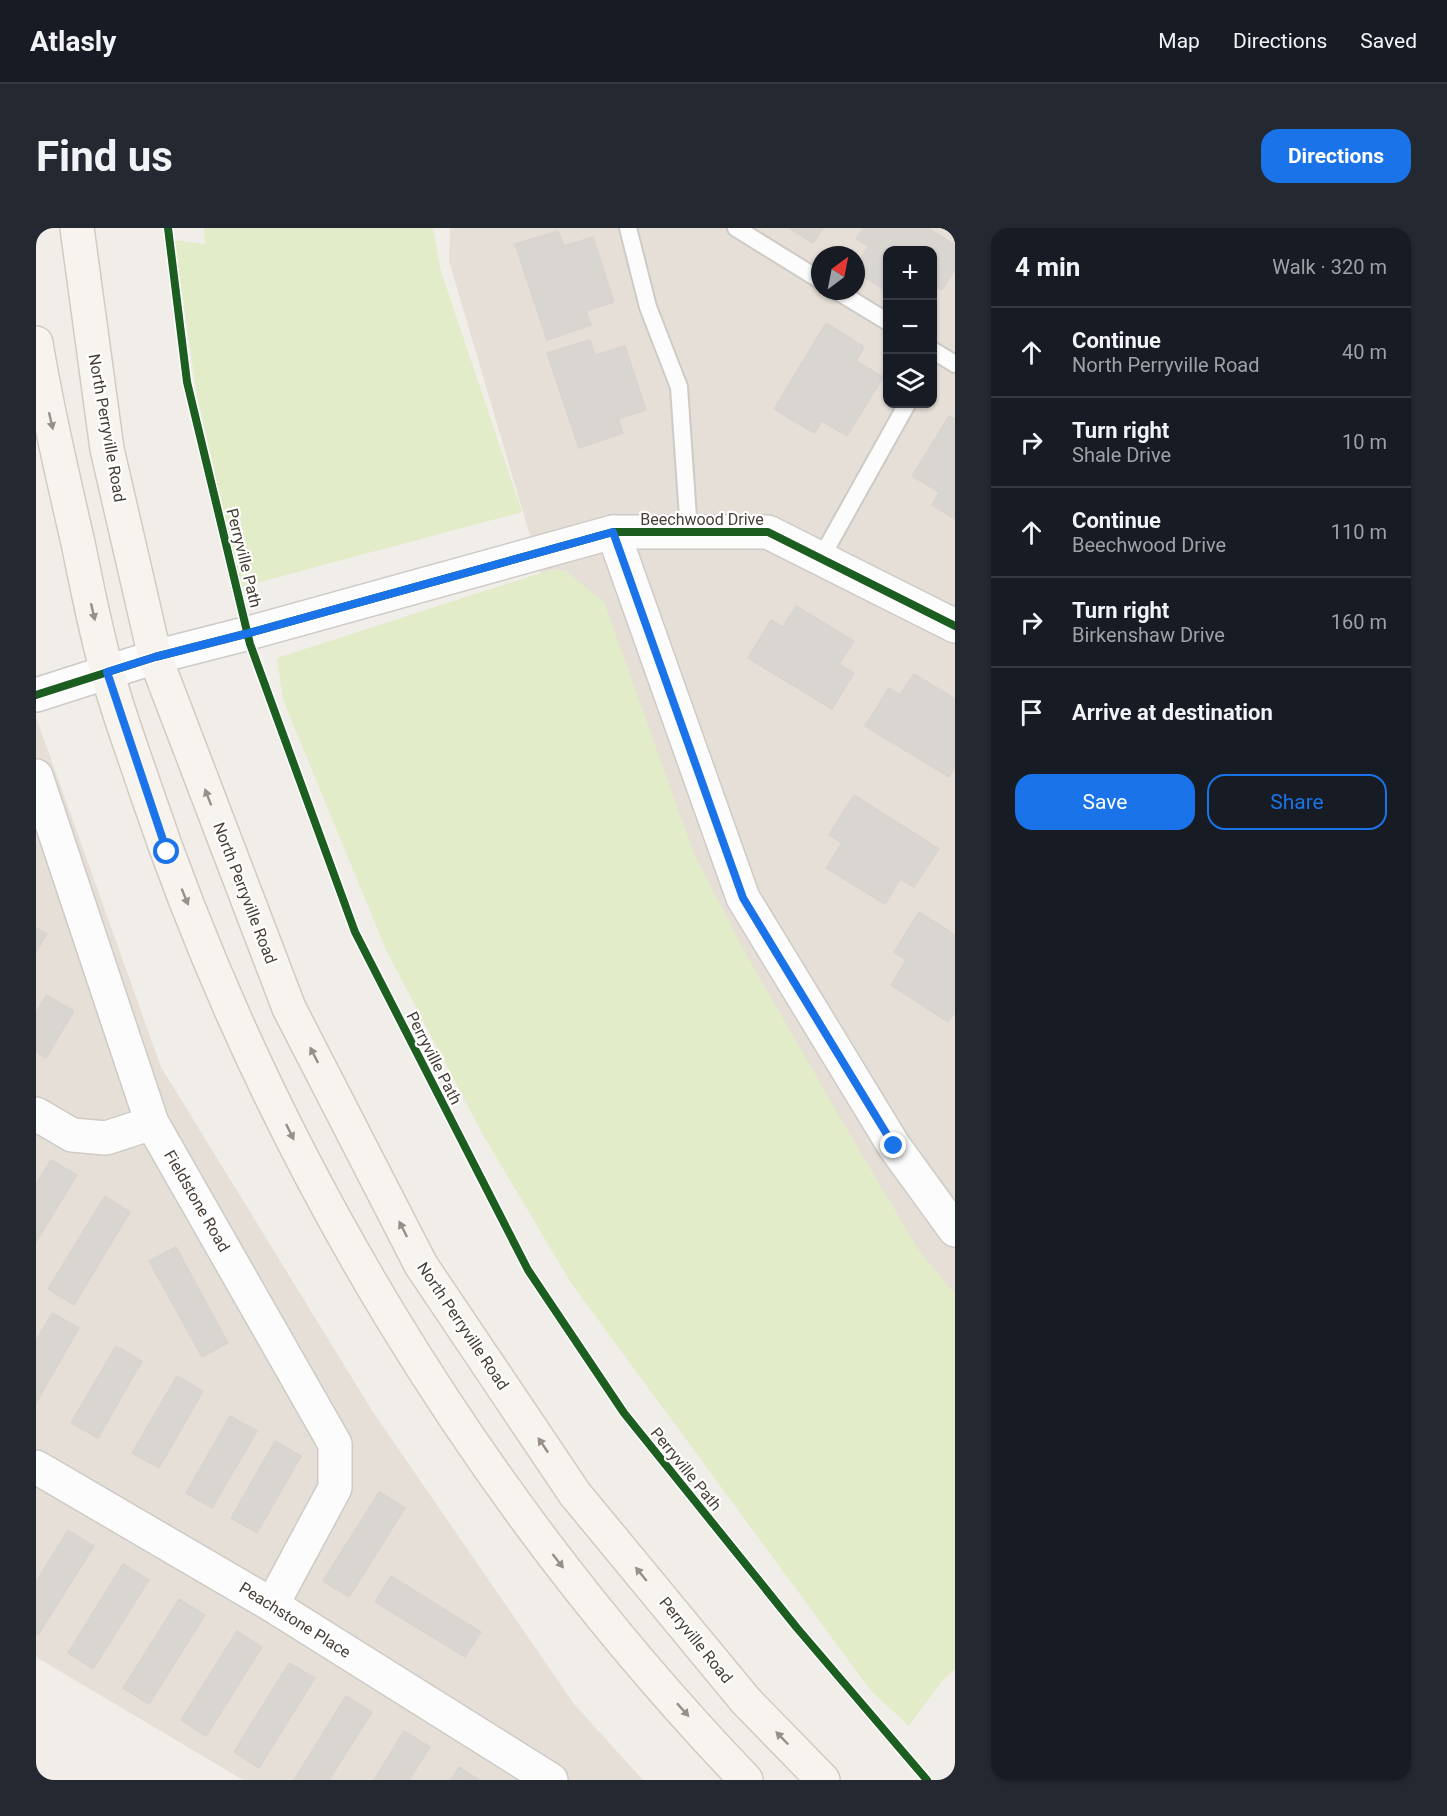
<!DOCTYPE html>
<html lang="en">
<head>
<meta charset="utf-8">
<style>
	body { margin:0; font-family:Roboto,sans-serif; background:#242831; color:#f1f3f6 }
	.controls { position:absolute; right:18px; top:18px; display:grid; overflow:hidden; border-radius:12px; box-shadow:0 2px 4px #0004 }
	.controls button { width:54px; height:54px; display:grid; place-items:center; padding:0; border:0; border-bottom:2px solid #363941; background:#171b24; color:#f1f3f6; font:30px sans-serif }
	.compass { position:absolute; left:775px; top:18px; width:54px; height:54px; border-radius:50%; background:#171b24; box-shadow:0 2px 4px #0004; rotate:32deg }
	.stop { position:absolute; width:18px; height:18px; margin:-14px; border:4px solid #1a73e8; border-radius:50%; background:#fff }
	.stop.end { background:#1a73e8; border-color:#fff; box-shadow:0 2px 6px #0008 }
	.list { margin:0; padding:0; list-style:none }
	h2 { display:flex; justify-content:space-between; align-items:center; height:78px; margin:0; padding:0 24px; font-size:26px }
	h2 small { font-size:20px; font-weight:400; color:#9ea1a6 }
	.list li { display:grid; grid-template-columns:39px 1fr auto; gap:18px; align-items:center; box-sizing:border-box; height:90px; padding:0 24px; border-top:2px solid #363941 }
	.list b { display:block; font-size:22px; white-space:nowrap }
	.list p { margin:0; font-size:20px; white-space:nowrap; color:#9ea1a6 }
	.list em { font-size:20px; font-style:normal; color:#9ea1a6 }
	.actions { display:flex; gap:12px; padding:18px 24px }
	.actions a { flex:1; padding:14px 0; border:2px solid #1a73e8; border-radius:18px; text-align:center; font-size:21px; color:#1a73e8 }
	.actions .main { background:#1a73e8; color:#fff }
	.icon { flex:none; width:33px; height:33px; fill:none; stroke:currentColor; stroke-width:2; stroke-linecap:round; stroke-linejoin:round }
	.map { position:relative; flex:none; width:919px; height:1552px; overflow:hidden; border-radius:18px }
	header { display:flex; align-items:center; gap:36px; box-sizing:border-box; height:84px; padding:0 30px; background:#171b24; border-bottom:2px solid #363941 }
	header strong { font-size:28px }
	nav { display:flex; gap:33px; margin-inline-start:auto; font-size:21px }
	.intro { display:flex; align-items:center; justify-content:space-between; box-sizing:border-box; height:144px; padding:0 36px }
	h1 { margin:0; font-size:42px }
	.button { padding:15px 27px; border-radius:18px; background:#1a73e8; color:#fff; font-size:21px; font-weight:700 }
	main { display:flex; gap:36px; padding:0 36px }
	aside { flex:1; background:#171b24; border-radius:18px; box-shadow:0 2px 4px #0004 }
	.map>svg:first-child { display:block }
	.residential { fill:#e5dfd7; fill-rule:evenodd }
	.green { fill:#e3ecc9 }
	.building { fill:#d9d5d1; stroke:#d9d4d0; stroke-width:1.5 }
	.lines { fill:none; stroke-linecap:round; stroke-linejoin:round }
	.service-casing { stroke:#cecac6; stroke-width:20 }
	.minor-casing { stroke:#cecac6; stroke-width:36 }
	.secondary-casing { stroke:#d2cbc2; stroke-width:36 }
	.service { stroke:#fdfcfc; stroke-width:16 }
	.minor { stroke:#fdfcfc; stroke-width:33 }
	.secondary { stroke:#f7f3ee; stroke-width:33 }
	.cycleway-casing { stroke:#fff; stroke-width:11 }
	.cycleway { stroke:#1b5e20; stroke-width:8 }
	.oneway { fill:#978f89 }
	.route { stroke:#1a73e8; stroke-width:8 }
	.labels { text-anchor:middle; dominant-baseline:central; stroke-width:4.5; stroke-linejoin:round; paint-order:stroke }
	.street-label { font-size:16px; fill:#483e36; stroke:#fff }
</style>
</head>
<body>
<header>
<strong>Atlasly</strong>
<nav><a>Map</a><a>Directions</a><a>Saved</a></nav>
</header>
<div class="intro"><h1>Find us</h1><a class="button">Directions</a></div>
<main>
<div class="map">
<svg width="919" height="1552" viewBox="0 0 919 1552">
	<rect width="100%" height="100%" fill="#f1eeea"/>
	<!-- residential -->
	<g class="residential">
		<path d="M414,0H919V1131L581,603L413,33ZM852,22H896V176H852ZM784,27H820V63H784Z"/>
		<polygon points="0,489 125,839 337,1184 538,1476 607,1552 207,1552 0,1429"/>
	</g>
	<!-- green -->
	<g class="green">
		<polygon points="168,0 397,0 404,40 486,284 205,359 161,168 138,12 169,16"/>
		<polygon points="517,341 530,343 568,374 658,626 710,726 806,893 882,1021 919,1066 919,1441 906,1453 873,1498 835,1463 535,1055 447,907 351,724 247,472 241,430"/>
	</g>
	<!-- building -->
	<g class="building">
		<polygon points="753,0 787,0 777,15"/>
		<polygon points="827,0 892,0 919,17 919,41 906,62 896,56 896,22 852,22 852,64 820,44 820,39 833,18 820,11"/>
		<polygon points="522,3 528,18 557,9 578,74 550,83 555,97 511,112 479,16"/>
		<polygon points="790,95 828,119 820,133 847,149 811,208 786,193 778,205 738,181"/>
		<polygon points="554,112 559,127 589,118 610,182 582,191 587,205 543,220 511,125"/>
		<polygon points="913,188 919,191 919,291 896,277 903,264 876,248"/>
		<polygon points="760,378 818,413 803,436 818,445 796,481 712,430 735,392 747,399"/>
		<polygon points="878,446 919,471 919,539 913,549 829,498 853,460 864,467"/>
		<polygon points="818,567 903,621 878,659 864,651 849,676 790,640 806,615 793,607"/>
		<polygon points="883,684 919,707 919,784 912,794 855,757 870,732 858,724"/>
		<polygon points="0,700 11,706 0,724"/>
		<polygon points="10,767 38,783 10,830 0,824 0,785"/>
		<polygon points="15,932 41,947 0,1014 0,956"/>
		<polygon points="69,968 94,984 38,1077 12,1061"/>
		<polygon points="140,1019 192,1115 166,1129 113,1033"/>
		<polygon points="16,1085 43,1100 0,1175 0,1113"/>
		<polygon points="80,1118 106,1133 62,1210 35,1195"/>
		<polygon points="141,1148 167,1163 123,1240 96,1225"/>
		<polygon points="194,1188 221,1203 176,1280 150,1265"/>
		<polygon points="239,1213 265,1228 221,1305 195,1290"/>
		<polygon points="343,1264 369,1280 313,1369 287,1353"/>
		<polygon points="32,1302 58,1318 2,1407 0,1406 0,1354"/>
		<polygon points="87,1336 113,1352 57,1441 32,1425"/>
		<polygon points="355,1348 445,1404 429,1429 339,1374"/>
		<polygon points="143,1371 169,1387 113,1476 87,1460"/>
		<polygon points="201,1403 226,1419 170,1508 145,1492"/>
		<polygon points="253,1435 279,1450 223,1540 198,1524"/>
		<polygon points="310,1468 336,1484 293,1552 258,1552"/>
		<polygon points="368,1503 394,1519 373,1552 338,1552"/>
		<polygon points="423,1539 443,1552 415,1552"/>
	</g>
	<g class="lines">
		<!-- service casing -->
		<g class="service-casing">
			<g id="service">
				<polyline points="592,0 612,79 643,159 653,304"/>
				<polyline points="700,0 784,52"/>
				<polyline points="801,63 852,94"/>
				<polyline points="896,122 919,136"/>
				<polyline points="785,330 871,176"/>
			</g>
		</g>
		<!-- minor casing -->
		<g class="minor-casing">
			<g id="minor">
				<polyline points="577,304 707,670 858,918 919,1002"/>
				<polyline points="0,467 119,429 213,405 577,304 732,304 919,398"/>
				<polyline points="0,548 116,895 299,1216 299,1260 236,1377"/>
				<polyline points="0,886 36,907 70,910 116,895"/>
				<polyline points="0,1239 236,1377 515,1552"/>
			</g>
		</g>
		<!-- secondary casing -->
		<g class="secondary-casing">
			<g id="secondary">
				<polyline points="41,0 71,221 119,429 253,780 385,1037 539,1266 710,1473 787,1552"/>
				<path d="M0,115C11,183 27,249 42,315C51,358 59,401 71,443C81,482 96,521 109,560C233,929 441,1271 710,1552"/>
			</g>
		</g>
		<!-- service -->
		<use href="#service" class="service"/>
		<!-- minor -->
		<use href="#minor" class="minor"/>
		<!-- secondary -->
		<use href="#secondary" class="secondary"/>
		<!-- cycleway casing -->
		<g class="cycleway-casing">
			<g id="cycleway">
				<polyline points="132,0 151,154 214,416 319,704 492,1042 588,1185 761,1400 891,1552"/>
				<polyline points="0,467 119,429 213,405 577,304 732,304 919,398"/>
			</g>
		</g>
		<!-- cycleway -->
		<use href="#cycleway" class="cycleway"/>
	</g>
	<!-- one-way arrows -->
	<defs><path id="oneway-solid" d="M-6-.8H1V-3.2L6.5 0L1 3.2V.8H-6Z" transform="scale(1.5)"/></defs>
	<g class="oneway">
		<use href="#oneway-solid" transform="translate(15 193) rotate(77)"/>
		<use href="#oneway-solid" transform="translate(57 384) rotate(77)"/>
		<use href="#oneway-solid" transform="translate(172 569) rotate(-111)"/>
		<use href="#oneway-solid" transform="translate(149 669) rotate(68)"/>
		<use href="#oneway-solid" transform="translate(278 827) rotate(-117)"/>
		<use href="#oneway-solid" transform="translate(254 904) rotate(64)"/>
		<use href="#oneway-solid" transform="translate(367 1001) rotate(-117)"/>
		<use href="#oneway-solid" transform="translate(507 1217) rotate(-124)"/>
		<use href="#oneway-solid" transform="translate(522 1333) rotate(52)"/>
		<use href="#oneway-solid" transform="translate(605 1346) rotate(-129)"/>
		<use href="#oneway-solid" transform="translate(647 1482) rotate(48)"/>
		<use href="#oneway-solid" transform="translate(746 1510) rotate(-134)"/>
	</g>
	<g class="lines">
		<!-- route -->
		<polyline class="route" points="131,624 71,444 119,429 213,405 577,304 707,670 858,918"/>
	</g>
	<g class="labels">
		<!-- street labels -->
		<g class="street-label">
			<text transform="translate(71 200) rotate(80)">North Perryville Road</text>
			<text x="666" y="291">Beechwood Drive</text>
			<text transform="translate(208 330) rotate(76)">Perryville Path</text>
			<text transform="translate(209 665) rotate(69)">North Perryville Road</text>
			<text transform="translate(398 830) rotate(63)">Perryville Path</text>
			<text transform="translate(161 973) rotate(60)">Fieldstone Road</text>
			<text transform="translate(427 1098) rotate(56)">North Perryville Road</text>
			<text transform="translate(650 1241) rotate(51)">Perryville Path</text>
			<text transform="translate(259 1392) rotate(32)">Peachstone Place</text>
			<text transform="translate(660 1412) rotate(51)">Perryville Road</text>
		</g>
	</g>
</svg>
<div class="controls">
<button>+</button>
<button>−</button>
<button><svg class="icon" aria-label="layers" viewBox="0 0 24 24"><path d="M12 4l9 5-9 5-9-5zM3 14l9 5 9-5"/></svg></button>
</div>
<svg class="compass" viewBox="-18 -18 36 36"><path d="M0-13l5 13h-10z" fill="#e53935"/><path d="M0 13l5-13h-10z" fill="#9ea1a6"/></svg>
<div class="stop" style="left:131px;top:624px"></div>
<div class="stop end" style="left:858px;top:918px"></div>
</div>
<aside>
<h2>4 min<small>Walk · 320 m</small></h2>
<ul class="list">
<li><svg class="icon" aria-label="ahead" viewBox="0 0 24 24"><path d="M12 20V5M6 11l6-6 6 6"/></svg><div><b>Continue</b><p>North Perryville Road</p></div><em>40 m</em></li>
<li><svg class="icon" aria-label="right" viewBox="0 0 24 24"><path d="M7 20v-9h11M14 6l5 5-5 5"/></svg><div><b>Turn right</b><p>Shale Drive</p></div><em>10 m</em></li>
<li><svg class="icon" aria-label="ahead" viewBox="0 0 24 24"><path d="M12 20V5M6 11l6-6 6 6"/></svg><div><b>Continue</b><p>Beechwood Drive</p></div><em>110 m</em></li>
<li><svg class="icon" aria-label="right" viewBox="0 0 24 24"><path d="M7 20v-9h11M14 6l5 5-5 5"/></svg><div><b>Turn right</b><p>Birkenshaw Drive</p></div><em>160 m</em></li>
<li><svg class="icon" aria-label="arrive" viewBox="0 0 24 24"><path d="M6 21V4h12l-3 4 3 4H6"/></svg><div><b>Arrive at destination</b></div></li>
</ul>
<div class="actions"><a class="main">Save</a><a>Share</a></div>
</aside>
</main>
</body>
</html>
